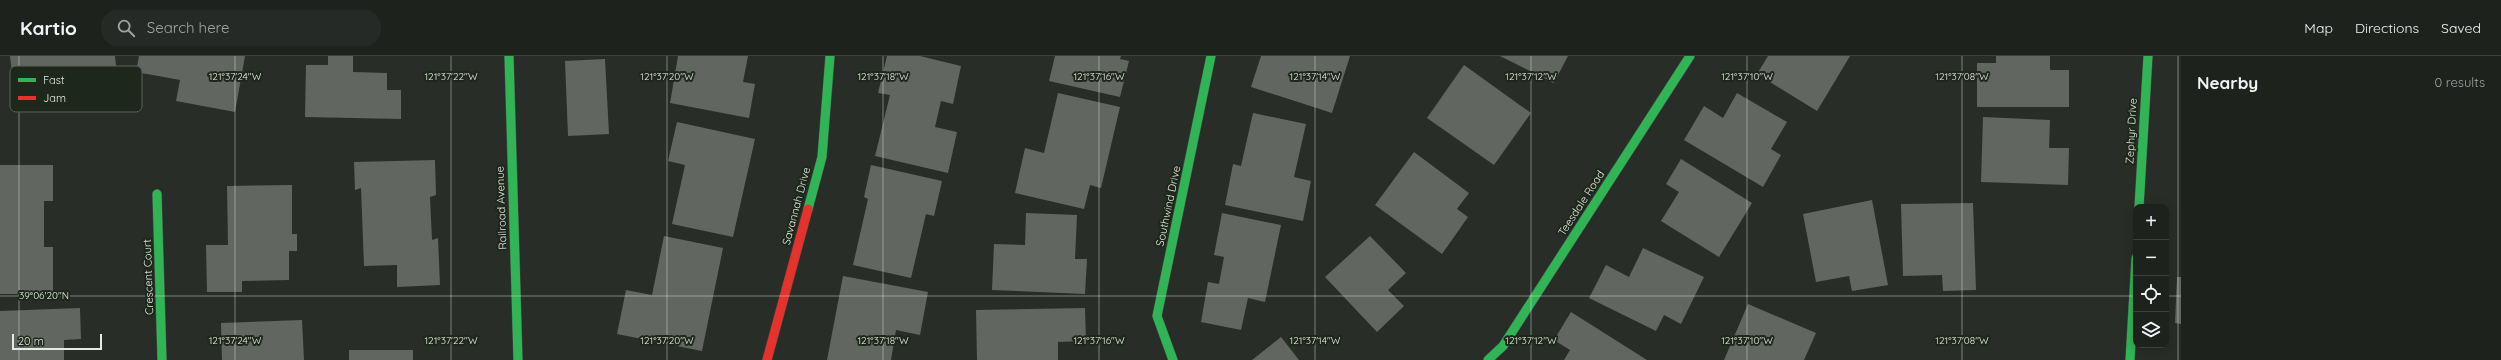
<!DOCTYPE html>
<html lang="en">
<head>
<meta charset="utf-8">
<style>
	body { margin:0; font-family:Quicksand,sans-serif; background:#262a26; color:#f1f3f6 }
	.controls { position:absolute; right:12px; bottom:12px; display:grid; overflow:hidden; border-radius:8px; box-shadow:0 2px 10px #0003 }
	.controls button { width:36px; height:36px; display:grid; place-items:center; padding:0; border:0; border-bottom:1px solid #3c3f3b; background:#1e221d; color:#f1f3f6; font:20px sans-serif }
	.scale { position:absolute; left:12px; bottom:10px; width:90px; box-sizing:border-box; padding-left:4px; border:2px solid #e4ebe3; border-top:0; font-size:11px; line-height:14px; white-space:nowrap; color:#e4ebe3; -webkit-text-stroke:3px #1d271a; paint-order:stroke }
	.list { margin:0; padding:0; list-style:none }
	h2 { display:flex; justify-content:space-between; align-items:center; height:52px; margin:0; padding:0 16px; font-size:17px }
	h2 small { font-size:13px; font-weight:400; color:#a1a4a4 }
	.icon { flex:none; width:22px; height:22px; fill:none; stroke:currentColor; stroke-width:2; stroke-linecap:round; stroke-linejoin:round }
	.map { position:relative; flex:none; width:2181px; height:304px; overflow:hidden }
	header { display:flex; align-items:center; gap:24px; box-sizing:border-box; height:56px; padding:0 20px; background:#1e221d; border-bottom:1px solid #3c3f3b }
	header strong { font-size:19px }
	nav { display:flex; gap:22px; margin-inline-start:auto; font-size:14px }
	.search { width:280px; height:36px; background:#262a26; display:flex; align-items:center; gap:10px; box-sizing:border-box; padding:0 14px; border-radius:16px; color:#a1a4a4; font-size:15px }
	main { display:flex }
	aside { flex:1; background:#1e221d }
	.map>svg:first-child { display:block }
	.building { fill:#616660 }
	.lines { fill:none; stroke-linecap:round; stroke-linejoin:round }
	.fast-casing { stroke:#444943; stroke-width:10 }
	.jam-casing { stroke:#444943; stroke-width:10 }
	.fast { stroke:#30b455; stroke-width:9 }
	.jam { stroke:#e5322d; stroke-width:9 }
	.ticks { fill:none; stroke:#e4ebe3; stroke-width:1; stroke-opacity:0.45 }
	.labels { text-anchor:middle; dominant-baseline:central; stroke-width:4; stroke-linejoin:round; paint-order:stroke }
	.street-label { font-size:11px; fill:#e4ebe3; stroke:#1d271a }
	.key { fill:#1d271a; stroke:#596256; stroke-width:1 }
	.key-label { font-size:11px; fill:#e4ebe3 }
	.ticks-label { font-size:10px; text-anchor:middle; fill:#e4ebe3; stroke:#1d271a; stroke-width:4; stroke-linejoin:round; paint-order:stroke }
</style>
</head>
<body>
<header>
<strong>Kartio</strong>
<div class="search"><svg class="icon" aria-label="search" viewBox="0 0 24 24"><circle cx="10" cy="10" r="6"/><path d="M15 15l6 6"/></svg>Search here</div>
<nav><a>Map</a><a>Directions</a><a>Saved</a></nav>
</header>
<main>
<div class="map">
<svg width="2181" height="304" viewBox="0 0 2181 304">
	<rect width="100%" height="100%" fill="#282e27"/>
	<!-- building -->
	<g class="building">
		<polygon points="10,0 115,0 118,30 15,43"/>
		<polygon points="139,0 245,0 235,56 176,45 180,24 136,16"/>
		<polygon points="328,0 353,0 353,16 387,17 387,34 401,34 401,63 305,61 306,9 328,9"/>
		<polygon points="678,0 748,0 743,26 755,28 749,62 670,47"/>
		<polygon points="887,0 920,0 961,10 953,48 941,45 935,71 957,76 948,117 875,100 890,39 878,37"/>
		<polygon points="1055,0 1121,0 1120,3 1129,5 1120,41 1049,25"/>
		<polygon points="1261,0 1350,0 1332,57 1251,31"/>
		<polygon points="1500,0 1568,0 1554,27"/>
		<polygon points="1768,0 1850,0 1817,55 1757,18"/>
		<polygon points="1996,0 2050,0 2050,14 2069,14 2069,51 1977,51 1977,7 1996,7"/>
		<polygon points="605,3 609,78 568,80 565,5"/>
		<polygon points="1464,9 1531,57 1494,109 1427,62"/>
		<polygon points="1058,37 1120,51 1101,132 1090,129 1084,153 1015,137 1025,92 1044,97"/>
		<polygon points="1737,37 1787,66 1771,93 1781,99 1763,131 1684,84 1704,50 1723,62"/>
		<polygon points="1253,57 1306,68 1294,121 1311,125 1303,165 1225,149 1233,108 1241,110"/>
		<polygon points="1983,61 2050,64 2049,92 2069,92 2068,129 1981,126"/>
		<polygon points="677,66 755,83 733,181 672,168 685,109 668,105"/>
		<polygon points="1414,96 1469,137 1457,153 1468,161 1442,198 1375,149"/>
		<polygon points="1681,103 1752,147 1719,201 1661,165 1679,136 1666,128"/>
		<polygon points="435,104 436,139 430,141 432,184 438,182 440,229 397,231 397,209 364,210 361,132 355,134 354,106"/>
		<polygon points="0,109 53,109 53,145 44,145 44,191 53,191 53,238 0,238"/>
		<polygon points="871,109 942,125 934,160 926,158 911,222 853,209 868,143 864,141"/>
		<polygon points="292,129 292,178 297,178 297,195 289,195 289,224 242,225 242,236 207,236 206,189 228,189 227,130"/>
		<polygon points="1872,144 1888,229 1852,235 1849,220 1816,226 1803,158"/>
		<polygon points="1973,147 1976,234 1943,235 1942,219 1903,220 1901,148"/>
		<polygon points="1026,157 1077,159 1075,203 1087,203 1085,238 992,234 994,188 1025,189"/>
		<polygon points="1222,157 1281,169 1265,246 1248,242 1241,274 1201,266 1208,226 1219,228 1224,201 1214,199"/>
		<polygon points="664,180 723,192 702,295 617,278 626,234 652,239"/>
		<polygon points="1370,180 1406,217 1388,234 1404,250 1377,276 1325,221"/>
		<polygon points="1643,192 1704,221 1681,268 1664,259 1656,275 1589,242 1606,209 1629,221"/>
		<polygon points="843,220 928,236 920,279 896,274 891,304 827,304"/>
		<polygon points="2177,221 2181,221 2181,268 2175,267"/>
		<polygon points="1748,248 1816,277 1804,304 1724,304"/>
		<polygon points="80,252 81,283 64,284 64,304 0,304 0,255"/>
		<polygon points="1085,252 1086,285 1058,286 1058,304 977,304 976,254"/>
		<polygon points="1571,256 1647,304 1564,304 1570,294 1554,284"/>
		<polygon points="302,264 304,304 222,304 221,267"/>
		<polygon points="1281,281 1299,304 1252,304"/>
		<rect x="349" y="294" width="64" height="10"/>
	</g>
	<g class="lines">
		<!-- fast casing -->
		<g class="fast-casing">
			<g id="fast">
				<polyline points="509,0 518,304"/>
				<polyline points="157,138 162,304"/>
				<polyline points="2139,151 2148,0"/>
				<polyline points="808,153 822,101 830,0"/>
				<polyline points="1173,304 1157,260 1211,0"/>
				<polyline points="1488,304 1503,290 1690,0"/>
				<polyline points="2130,304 2136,202"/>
			</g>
		</g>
		<!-- jam casing -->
		<g class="jam-casing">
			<polyline id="jam" points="767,304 808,153"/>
		</g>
		<!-- fast -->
		<use href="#fast" class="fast"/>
		<!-- jam -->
		<use href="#jam" class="jam"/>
	</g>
	<!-- ticks -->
	<path class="ticks" d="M19,0V304M235,0V304M451,0V304M667,0V304M883,0V304M1099,0V304M1315,0V304M1531,0V304M1747,0V304M1962,0V304M2178,0V304M0,240H2136M2166,240H2181"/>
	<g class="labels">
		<!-- street labels -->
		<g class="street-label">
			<text transform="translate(2131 75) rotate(-87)">Zephyr Drive</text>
			<text transform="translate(1581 147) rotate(-57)">Teesdale Road</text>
			<text transform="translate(796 150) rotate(-75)">Savannah Drive</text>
			<text transform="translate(1168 150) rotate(-78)">Southwind Drive</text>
			<text transform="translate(501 152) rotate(-92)">Railroad Avenue</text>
			<text transform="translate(148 221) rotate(-92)">Crescent Court</text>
		</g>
	</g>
	<!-- legend -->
	<rect x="10" y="10" width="132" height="46" rx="6" class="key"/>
	<rect x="18" y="22" width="18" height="4" fill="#30b455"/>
	<rect x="18" y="40" width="18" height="4" fill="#e5322d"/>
	<g class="key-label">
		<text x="43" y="28">Fast</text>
		<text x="43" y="46">Jam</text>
	</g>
	<g class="ticks-label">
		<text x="235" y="24">121°37'24"W</text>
		<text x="451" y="24">121°37'22"W</text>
		<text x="667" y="24">121°37'20"W</text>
		<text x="883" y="24">121°37'18"W</text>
		<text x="1099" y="24">121°37'16"W</text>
		<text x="1315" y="24">121°37'14"W</text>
		<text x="1531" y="24">121°37'12"W</text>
		<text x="1747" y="24">121°37'10"W</text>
		<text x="1962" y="24">121°37'08"W</text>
		<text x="44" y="243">39°06'20"N</text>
		<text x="235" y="288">121°37'24"W</text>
		<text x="451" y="288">121°37'22"W</text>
		<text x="667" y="288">121°37'20"W</text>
		<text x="883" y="288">121°37'18"W</text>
		<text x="1099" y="288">121°37'16"W</text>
		<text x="1315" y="288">121°37'14"W</text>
		<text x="1531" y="288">121°37'12"W</text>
		<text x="1747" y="288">121°37'10"W</text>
		<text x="1962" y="288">121°37'08"W</text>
	</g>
</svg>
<div class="controls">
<button>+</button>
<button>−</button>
<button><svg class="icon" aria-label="locate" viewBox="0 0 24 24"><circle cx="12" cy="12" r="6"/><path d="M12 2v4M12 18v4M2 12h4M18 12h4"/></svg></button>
<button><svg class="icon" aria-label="layers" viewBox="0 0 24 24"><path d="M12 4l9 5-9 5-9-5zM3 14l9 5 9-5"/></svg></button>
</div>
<div class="scale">20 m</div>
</div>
<aside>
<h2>Nearby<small>0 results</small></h2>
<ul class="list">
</ul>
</aside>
</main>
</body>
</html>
